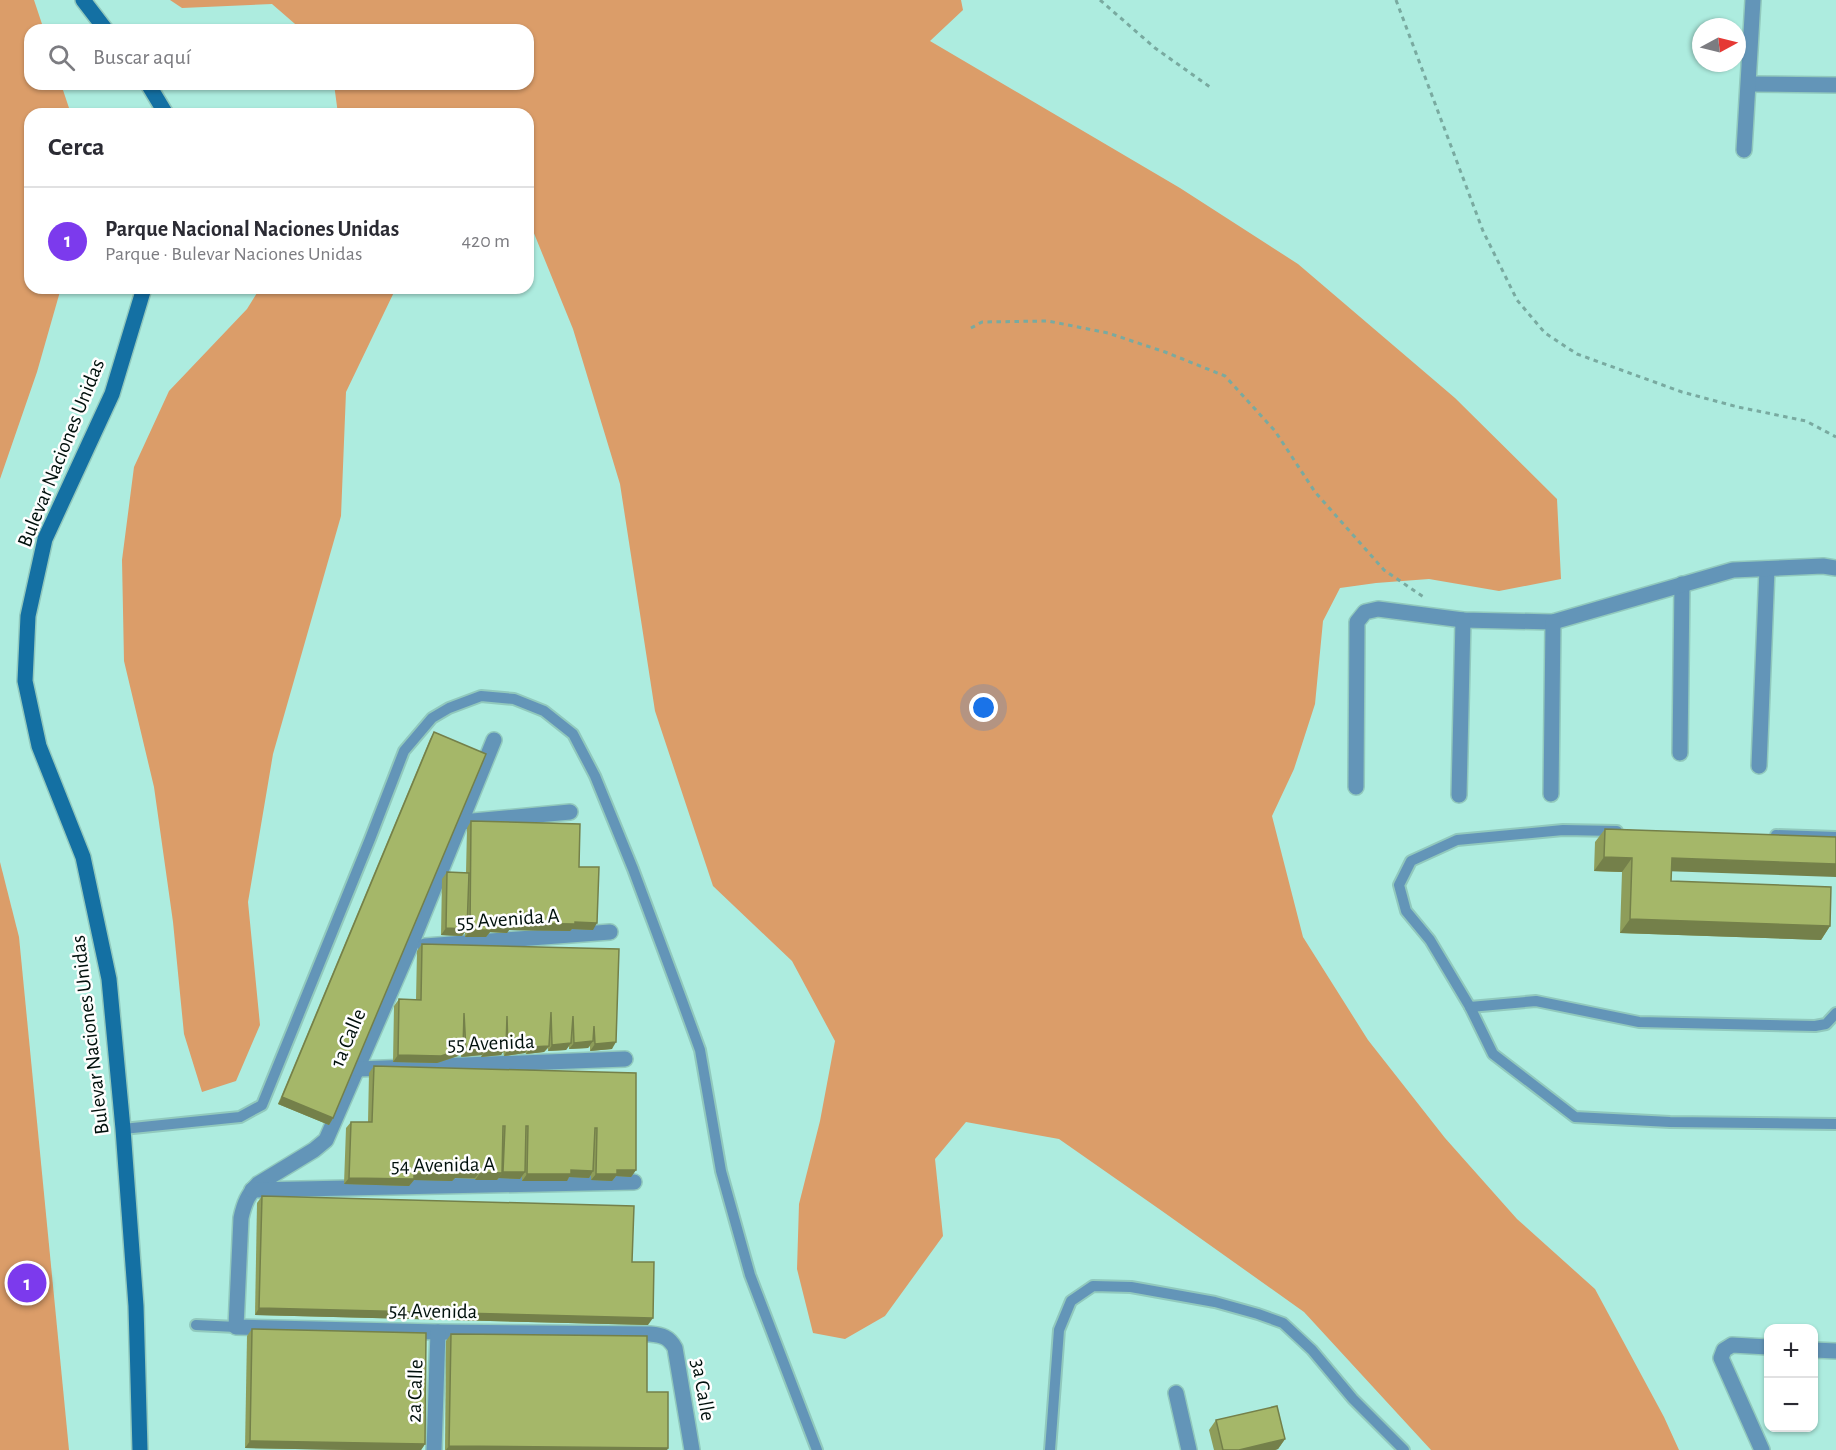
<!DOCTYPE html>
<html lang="es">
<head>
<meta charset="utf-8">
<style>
	body { margin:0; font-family:"Alegreya Sans",sans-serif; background:#f2f2f3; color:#2b2b33 }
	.controls { position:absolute; right:18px; bottom:18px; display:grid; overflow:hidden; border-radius:12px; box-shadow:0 2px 4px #0004 }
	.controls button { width:54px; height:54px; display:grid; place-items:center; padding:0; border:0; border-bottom:2px solid #e1e1e2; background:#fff; color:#2b2b33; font:30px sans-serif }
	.compass { position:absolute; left:1692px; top:18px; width:54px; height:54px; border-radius:50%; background:#fff; box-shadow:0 2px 4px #0004; rotate:83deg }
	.you { position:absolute; left:984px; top:708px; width:21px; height:21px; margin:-15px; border:4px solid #fff; border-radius:50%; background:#1a73e8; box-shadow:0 0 0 9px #1a73e833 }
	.badge { display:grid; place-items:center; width:39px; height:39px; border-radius:50%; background:#7c3aed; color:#fff; font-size:20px; font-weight:700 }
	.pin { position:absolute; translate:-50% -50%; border:3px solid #fff; box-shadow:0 2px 6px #0006 }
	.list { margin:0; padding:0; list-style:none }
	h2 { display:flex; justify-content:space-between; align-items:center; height:78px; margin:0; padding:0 24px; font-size:26px }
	h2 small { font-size:20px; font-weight:400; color:#7c7c81 }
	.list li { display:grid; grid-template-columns:39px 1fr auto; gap:18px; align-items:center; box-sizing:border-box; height:108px; padding:0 24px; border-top:2px solid #e1e1e2 }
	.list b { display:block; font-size:22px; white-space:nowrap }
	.list p { margin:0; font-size:20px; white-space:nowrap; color:#7c7c81 }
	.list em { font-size:20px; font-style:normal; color:#7c7c81 }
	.icon { flex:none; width:33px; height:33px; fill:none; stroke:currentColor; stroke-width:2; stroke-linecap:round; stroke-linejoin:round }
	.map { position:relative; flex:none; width:1836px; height:1450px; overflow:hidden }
	.search { position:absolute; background:#fff; box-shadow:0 2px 4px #0004; left:24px; top:24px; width:510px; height:66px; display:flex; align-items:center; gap:15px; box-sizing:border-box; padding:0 21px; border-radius:18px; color:#7c7c81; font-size:22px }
	.panel { position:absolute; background:#fff; box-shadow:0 2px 4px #0004; left:24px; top:108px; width:510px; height:186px; border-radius:18px }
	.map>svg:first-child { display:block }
	.green { fill:#db9d69 }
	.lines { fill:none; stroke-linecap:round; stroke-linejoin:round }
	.service-casing { stroke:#91c9bd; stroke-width:14 }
	.minor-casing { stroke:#91c9bd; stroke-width:18 }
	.secondary-casing { stroke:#91c9bd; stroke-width:18 }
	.path { stroke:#79aaa0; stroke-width:3; stroke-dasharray:4.5 4.5; stroke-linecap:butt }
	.service { stroke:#6395b8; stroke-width:10 }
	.minor { stroke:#6395b8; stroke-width:15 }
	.secondary { stroke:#1470a3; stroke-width:15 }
	.wall { fill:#8e9d5a }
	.shaded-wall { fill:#74804a }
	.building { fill:#a5b769; stroke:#74804a; stroke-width:1.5 }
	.labels { text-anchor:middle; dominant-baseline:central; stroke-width:5; stroke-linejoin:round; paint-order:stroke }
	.street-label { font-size:21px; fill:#00100c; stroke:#fefefe }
</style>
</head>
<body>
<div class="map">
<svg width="1836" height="1450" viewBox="0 0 1836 1450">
	<rect width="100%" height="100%" fill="#adecdf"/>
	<!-- green -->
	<g class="green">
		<polygon points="0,0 34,0 44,30 30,30 30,84 61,84 71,114 30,114 30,288 61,288 37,372 0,479"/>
		<polygon points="170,0 961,0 963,10 930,41 1180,188 1298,264 1455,398 1557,499 1561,579 1499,591 1429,579 1376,583 1340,588 1323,621 1315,704 1294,769 1272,816 1303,937 1368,1040 1445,1138 1517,1219 1595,1289 1664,1417 1679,1450 1431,1450 1304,1312 1162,1211 1059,1139 966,1122 935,1159 943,1236 885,1316 845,1339 813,1333 797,1269 799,1204 820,1121 835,1041 792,961 713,886 655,711 620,484 573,329 531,226 528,225 528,114 338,114 334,84 528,84 528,30 302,30 272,4 182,8"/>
		<polygon points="260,288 396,288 346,392 341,516 273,754 248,902 260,1025 236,1081 202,1092 184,1034 173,922 154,787 124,661 122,560 134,467 169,391 247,309"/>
		<polygon points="0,862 19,937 69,1450 0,1450"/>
	</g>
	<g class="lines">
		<!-- service casing -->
		<g class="service-casing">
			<g id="service">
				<polyline points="1617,831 1563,830 1457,840 1411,861 1399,885 1406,911 1430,940 1470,1007 1493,1054 1575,1117 1670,1122 1836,1124"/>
				<polyline points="1776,835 1836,837"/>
				<polyline points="1470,1007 1536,1001 1639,1022 1815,1026 1826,1024 1836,1013"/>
				<polyline points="123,1129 240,1117 262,1105 370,839 404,751 432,718 449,708 481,696 514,699 544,711 573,734 595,776 633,869 681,998 700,1050 721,1171 750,1275 817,1450"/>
				<polyline points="196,1325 236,1327"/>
				<polyline points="1050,1450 1059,1330 1071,1301 1093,1286 1131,1287 1215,1302 1258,1314 1283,1323 1312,1350 1353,1399 1404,1450"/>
			</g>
		</g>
		<!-- minor casing -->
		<g class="minor-casing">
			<g id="minor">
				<polyline points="1749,84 1836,85"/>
				<polyline points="1744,150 1753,0"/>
				<path d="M494,740L410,947L326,1140L314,1150L258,1184C248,1194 244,1204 241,1218L236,1327L438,1332L650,1334C662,1335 669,1337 675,1348L692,1450"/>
				<polyline points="1680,753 1682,584"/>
				<polyline points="1759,766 1767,569"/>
				<polyline points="1356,787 1357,622 1365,612 1378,609 1463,620 1553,622 1733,570 1823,566 1836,568"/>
				<polyline points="1551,794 1553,622"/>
				<polyline points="1459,795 1463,620"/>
				<polyline points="462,822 570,812"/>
				<polyline points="425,946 610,932"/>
				<polyline points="358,1069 625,1059"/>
				<polyline points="252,1190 634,1182"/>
				<polyline points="1814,1350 1836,1351"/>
				<polyline points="1176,1393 1189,1450"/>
				<polyline points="434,1450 438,1332"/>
				<polyline points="1762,1450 1721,1358 1724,1350 1732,1345 1768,1347"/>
			</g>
		</g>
		<!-- secondary casing -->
		<g class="secondary-casing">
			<g id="secondary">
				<polyline points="83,0 106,30"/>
				<polyline points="148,84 166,114"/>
				<polyline points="140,1450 136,1306 123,1129 109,979 83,857 39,746 25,681 28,616 45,539 112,394 144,288"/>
			</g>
		</g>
		<!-- path -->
		<g class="path">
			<polyline points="1100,0 1155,48 1210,87"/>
			<polyline points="1396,0 1483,231 1517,300 1545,333 1577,354 1682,392 1738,407 1806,421 1836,437"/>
			<polyline points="971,328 982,322 1048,321 1108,333 1165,352 1225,376 1275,431 1315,492 1384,570 1425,598"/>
		</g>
		<!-- service -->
		<use href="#service" class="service"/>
		<!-- minor -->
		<use href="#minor" class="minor"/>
		<!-- secondary -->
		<use href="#secondary" class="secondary"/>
	</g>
	<!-- wall -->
	<g class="wall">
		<polygon points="434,732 333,1118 329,1125 278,1104 430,739"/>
		<polygon points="471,821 579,867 593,930 572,929 570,931 509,930 507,933 490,932 486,937 465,937 465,932 462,936 441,935 442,879 447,872 466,873 467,828"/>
		<polygon points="1605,829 1672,872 1671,881 1830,926 1821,940 1620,933 1622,872 1594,871 1595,842"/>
		<polygon points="422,944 619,949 612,1049 590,1051 590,1046 588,1048 569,1049 569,1046 566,1050 548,1051 548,1048 544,1052 526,1054 525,1052 525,1053 504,1056 503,1051 501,1055 481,1057 482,1055 461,1057 461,1052 458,1056 437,1063 393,1062 394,1006 399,999 416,1000 417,951"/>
		<polygon points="374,1066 636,1073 636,1170 631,1177 616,1176 612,1181 591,1180 591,1175 589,1178 569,1177 567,1181 522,1181 522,1176 520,1179 499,1178 497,1180 455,1178 452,1181 414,1180 409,1186 344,1184 346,1128 351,1122 368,1122 369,1073"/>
		<polygon points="262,1196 648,1325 255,1315 257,1203"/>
		<polygon points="252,1329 425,1444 421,1450 350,1450 245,1448 247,1336"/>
		<polygon points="451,1334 647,1392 668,1448 667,1450 445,1450 446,1341"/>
		<polygon points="1216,1420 1285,1439 1278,1449 1275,1450 1214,1450 1209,1430"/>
	</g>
	<!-- shaded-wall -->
	<g class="shaded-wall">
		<polygon points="1604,857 1632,858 1622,872 1594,871"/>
		<polygon points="1672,858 1836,864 1836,877 1663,871"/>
		<polygon points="1630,919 1830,926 1821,940 1620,933"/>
		<polygon points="575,922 597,923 593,930 572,929 570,931 509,930 507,933 490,932 486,937 465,937 470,930 491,925 512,923"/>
		<polygon points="446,928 467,929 462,936 441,935"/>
		<polygon points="593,1041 588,1048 569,1049 574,1043"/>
		<polygon points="616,1042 612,1049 590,1051 595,1044"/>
		<polygon points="571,1043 566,1050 548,1051 552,1045"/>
		<polygon points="549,1046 544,1052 526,1054 531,1047"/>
		<polygon points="529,1047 525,1053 504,1056 508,1049"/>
		<polygon points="486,1048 482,1055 461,1057 466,1050"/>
		<polygon points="506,1048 501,1055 481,1057 486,1050"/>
		<polygon points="463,1049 458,1056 437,1063 393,1062 398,1055"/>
		<polygon points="282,1097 333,1118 329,1125 278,1104"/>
		<polygon points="571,1170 593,1171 589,1178 569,1177 567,1181 522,1181 527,1174"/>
		<polygon points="617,1170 636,1170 631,1177 616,1176 612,1181 591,1180 596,1174"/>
		<polygon points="457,1171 480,1172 475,1178 455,1178 452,1181 414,1180 409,1186 344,1184 349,1178 414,1173"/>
		<polygon points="503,1172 525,1172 520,1179 498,1178"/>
		<polygon points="480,1173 502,1173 497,1180 475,1180"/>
		<polygon points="259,1308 653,1318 648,1325 255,1315"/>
		<polygon points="1285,1439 1278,1449 1275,1450 1239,1450"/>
		<polygon points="250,1441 425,1444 421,1450 350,1450 245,1448"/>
		<polygon points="449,1446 668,1448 667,1450 446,1450"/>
	</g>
	<!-- building -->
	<g class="building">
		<polygon points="434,732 486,754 333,1118 282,1097"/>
		<polygon points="471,821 580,824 579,867 599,867 597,923 575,922 575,924 512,923 512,926 491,925 491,930 470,930"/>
		<polygon points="1605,829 1836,837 1836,864 1672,858 1671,881 1831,887 1830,926 1630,919 1632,858 1604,857"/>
		<polygon points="447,872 469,873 467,929 446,928"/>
		<polygon points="422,944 619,949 616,1042 595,1044 594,1026 593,1041 574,1043 573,1016 571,1043 552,1045 551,1012 549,1046 531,1047 529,1041 529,1047 508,1049 507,1016 506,1048 486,1050 486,1048 466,1050 464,1013 463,1049 441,1056 398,1055 399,999 421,1000"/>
		<polygon points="374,1066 636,1073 636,1170 617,1170 617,1174 596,1174 597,1128 595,1128 593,1171 571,1170 571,1174 527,1174 528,1126 526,1126 525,1172 503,1172 505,1126 503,1126 502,1173 457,1171 457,1175 414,1173 414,1179 349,1178 351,1122 372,1122"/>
		<polygon points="262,1196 634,1206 632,1262 654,1262 653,1318 259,1308"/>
		<polygon points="252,1329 426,1333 425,1444 250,1441"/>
		<polygon points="451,1334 647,1336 647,1392 668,1392 668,1448 449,1446"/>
		<polygon points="1277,1406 1285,1439 1239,1450 1223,1450 1216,1420"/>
	</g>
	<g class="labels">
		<!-- street labels -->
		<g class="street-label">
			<text transform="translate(61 453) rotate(-68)">Bulevar Naciones Unidas</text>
			<text transform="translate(508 919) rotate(-4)">55 Avenida A</text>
			<text transform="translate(90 1035) rotate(-97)">Bulevar Naciones Unidas</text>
			<text transform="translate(348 1038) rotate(-67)">1a Calle</text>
			<text transform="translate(491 1043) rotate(-2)">55 Avenida</text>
			<text transform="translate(443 1165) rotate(-1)">54 Avenida A</text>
			<text transform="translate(433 1311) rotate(1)">54 Avenida</text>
			<text transform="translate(703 1390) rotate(80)">3a Calle</text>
			<text transform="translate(415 1391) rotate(-88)">2a Calle</text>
		</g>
	</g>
</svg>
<div class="controls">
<button>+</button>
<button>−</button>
</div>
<svg class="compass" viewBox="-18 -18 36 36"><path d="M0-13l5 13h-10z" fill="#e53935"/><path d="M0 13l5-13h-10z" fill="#7c7c81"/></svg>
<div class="you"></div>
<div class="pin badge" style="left:27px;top:1283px">1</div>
<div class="search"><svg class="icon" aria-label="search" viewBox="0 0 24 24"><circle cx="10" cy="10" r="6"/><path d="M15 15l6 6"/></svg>Buscar aquí</div>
<section class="panel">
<h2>Cerca<small></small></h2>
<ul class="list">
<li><span class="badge">1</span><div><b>Parque Nacional Naciones Unidas</b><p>Parque · Bulevar Naciones Unidas</p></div><em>420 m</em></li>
</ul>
</section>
</div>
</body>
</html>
